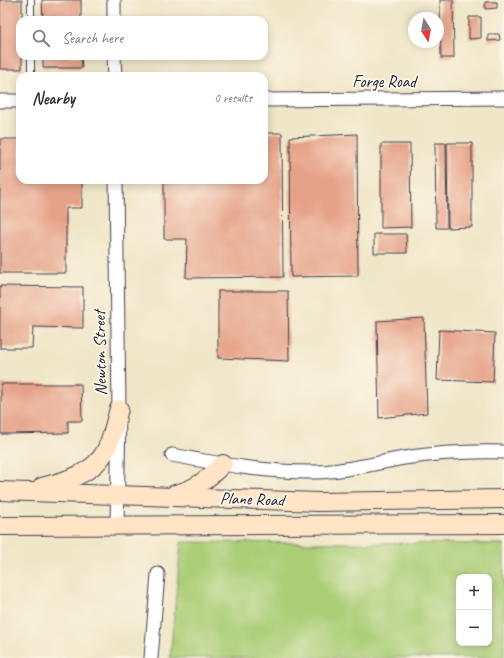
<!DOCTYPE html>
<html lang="en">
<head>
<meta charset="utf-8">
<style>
	body { margin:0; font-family:Caveat,sans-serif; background:#f7f7f7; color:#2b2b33 }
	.controls { position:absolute; right:12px; bottom:12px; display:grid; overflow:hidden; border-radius:8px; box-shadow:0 2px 10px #0003 }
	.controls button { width:36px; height:36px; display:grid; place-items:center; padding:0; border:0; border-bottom:1px solid #e1e1e2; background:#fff; color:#2b2b33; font:20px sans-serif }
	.compass { position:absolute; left:408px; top:12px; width:36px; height:36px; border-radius:50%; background:#fff; box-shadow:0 2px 10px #0003; rotate:169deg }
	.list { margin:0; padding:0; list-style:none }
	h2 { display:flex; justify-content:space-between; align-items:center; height:52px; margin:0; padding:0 16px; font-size:17px }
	h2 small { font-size:13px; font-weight:400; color:#7c7c81 }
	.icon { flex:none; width:22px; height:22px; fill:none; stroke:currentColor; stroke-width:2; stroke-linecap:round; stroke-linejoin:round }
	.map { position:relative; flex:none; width:504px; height:658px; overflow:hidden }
	.search { position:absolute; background:#fff; box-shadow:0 2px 10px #0003; left:16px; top:16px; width:252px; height:44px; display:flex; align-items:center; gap:10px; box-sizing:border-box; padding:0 14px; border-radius:12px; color:#7c7c81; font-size:15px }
	.panel { position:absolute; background:#fff; box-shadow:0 2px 10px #0003; left:16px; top:72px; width:252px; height:112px; border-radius:12px }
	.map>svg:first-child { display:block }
	.green { fill:#abce77; stroke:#667859; fill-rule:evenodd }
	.building { fill:#e6a288 }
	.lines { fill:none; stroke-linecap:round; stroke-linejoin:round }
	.service-casing { stroke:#413f50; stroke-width:8 }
	.minor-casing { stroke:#413f50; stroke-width:15 }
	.secondary-casing { stroke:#413f50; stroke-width:20 }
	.service { stroke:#fff; stroke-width:6 }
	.minor { stroke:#fff; stroke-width:13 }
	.secondary { stroke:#ffe4c6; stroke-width:18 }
	.labels { text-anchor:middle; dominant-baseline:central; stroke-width:4; stroke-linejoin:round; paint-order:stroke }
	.street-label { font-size:17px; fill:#22223b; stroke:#fcf5e5 }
</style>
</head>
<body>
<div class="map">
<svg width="504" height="658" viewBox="0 0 504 658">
	<rect width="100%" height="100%" fill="#fcf5e5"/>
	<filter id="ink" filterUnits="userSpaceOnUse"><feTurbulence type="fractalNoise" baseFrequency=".025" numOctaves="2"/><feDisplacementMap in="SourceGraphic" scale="8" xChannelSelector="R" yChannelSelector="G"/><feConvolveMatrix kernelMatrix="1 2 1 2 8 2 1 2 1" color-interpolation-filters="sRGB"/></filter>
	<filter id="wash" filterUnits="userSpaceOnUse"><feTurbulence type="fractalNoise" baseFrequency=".012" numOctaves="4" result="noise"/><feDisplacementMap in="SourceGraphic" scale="16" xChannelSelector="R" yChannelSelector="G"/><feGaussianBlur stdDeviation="0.9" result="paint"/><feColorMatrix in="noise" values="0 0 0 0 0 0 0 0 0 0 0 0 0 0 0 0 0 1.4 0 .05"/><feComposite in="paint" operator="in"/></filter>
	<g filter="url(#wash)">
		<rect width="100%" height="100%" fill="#f0e6c8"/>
		<!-- green -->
		<path class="green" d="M181,542L504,544V658H170ZM459,577H489V643H459Z"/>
		<g id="blocks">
			<!-- building -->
			<g class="building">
				<polygon points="0,0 22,0 22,20 20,20 20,56 22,56 22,69 0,69"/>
				<polygon points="42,0 81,0 81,20 43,20"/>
				<polygon points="440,0 453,0 454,58 441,58"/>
				<polygon points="485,2 497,2 497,8 485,9"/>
				<polygon points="469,17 481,17 481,38 469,39"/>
				<polygon points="488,34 499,34 500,40 488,41"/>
				<polygon points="43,56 81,56 82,68 43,68"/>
				<polygon points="264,133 282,133 283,277 186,278 187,239 164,239 164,180 264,180"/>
				<polygon points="357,134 358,276 291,277 290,137"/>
				<polygon points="0,139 20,139 20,180 82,180 82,208 66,208 66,273 0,273"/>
				<polygon points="435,143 446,143 447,228 436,228"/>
				<polygon points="447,143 472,143 472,227 448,228"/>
				<polygon points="381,144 410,144 411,227 381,228"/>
				<polygon points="374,234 406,234 407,253 374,253"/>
				<polygon points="0,286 83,287 83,328 33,327 32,348 0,348"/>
				<polygon points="218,291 288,291 289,361 218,358"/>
				<polygon points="424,318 427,413 379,418 377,321"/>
				<polygon points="439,330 495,333 493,382 437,380"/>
				<polygon points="1,384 81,384 82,421 68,421 68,433 1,434"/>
			</g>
		</g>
	</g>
	<g filter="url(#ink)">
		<use href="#blocks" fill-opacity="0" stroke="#413f50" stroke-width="1"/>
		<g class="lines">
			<!-- service casing -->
			<g class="service-casing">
				<g id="service">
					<polyline points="31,0 31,20"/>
					<polyline points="31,56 31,76"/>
				</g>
			</g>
			<!-- minor casing -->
			<g class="minor-casing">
				<g id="minor">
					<polyline points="114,0 114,20"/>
					<polyline points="114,56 115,76"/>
					<polyline points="264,100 504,98"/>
					<polyline points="0,101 20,101"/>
					<polyline points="116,180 119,409 117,526"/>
					<path d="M172,455C220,464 268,473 317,472C347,471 375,463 404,458C437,453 470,451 504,452"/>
					<polyline points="151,658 158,574"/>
				</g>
			</g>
			<!-- secondary casing -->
			<g class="secondary-casing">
				<g id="secondary">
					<path d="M42,487C65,481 94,474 106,450C112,438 115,422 119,409"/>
					<polyline points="0,491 318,502 504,499"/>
					<path d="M175,494C195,490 209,478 223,464"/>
					<polyline points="0,526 504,524"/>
				</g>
			</g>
			<!-- service -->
			<use href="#service" class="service"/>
			<!-- minor -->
			<use href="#minor" class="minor"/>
			<!-- secondary -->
			<use href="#secondary" class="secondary"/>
		</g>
	</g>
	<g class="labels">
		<!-- street labels -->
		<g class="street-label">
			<text x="384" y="81">Forge Road</text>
			<text transform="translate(100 353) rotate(-91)">Newton Street</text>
			<text transform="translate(252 499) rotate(2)">Plane Road</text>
		</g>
	</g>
</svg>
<div class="controls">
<button>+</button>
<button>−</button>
</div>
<svg class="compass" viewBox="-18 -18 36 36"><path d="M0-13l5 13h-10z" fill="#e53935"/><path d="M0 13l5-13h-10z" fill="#7c7c81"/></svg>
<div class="search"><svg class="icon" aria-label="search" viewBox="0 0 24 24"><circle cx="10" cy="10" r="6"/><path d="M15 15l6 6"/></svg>Search here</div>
<section class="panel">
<h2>Nearby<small>0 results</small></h2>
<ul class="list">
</ul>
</section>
</div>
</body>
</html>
